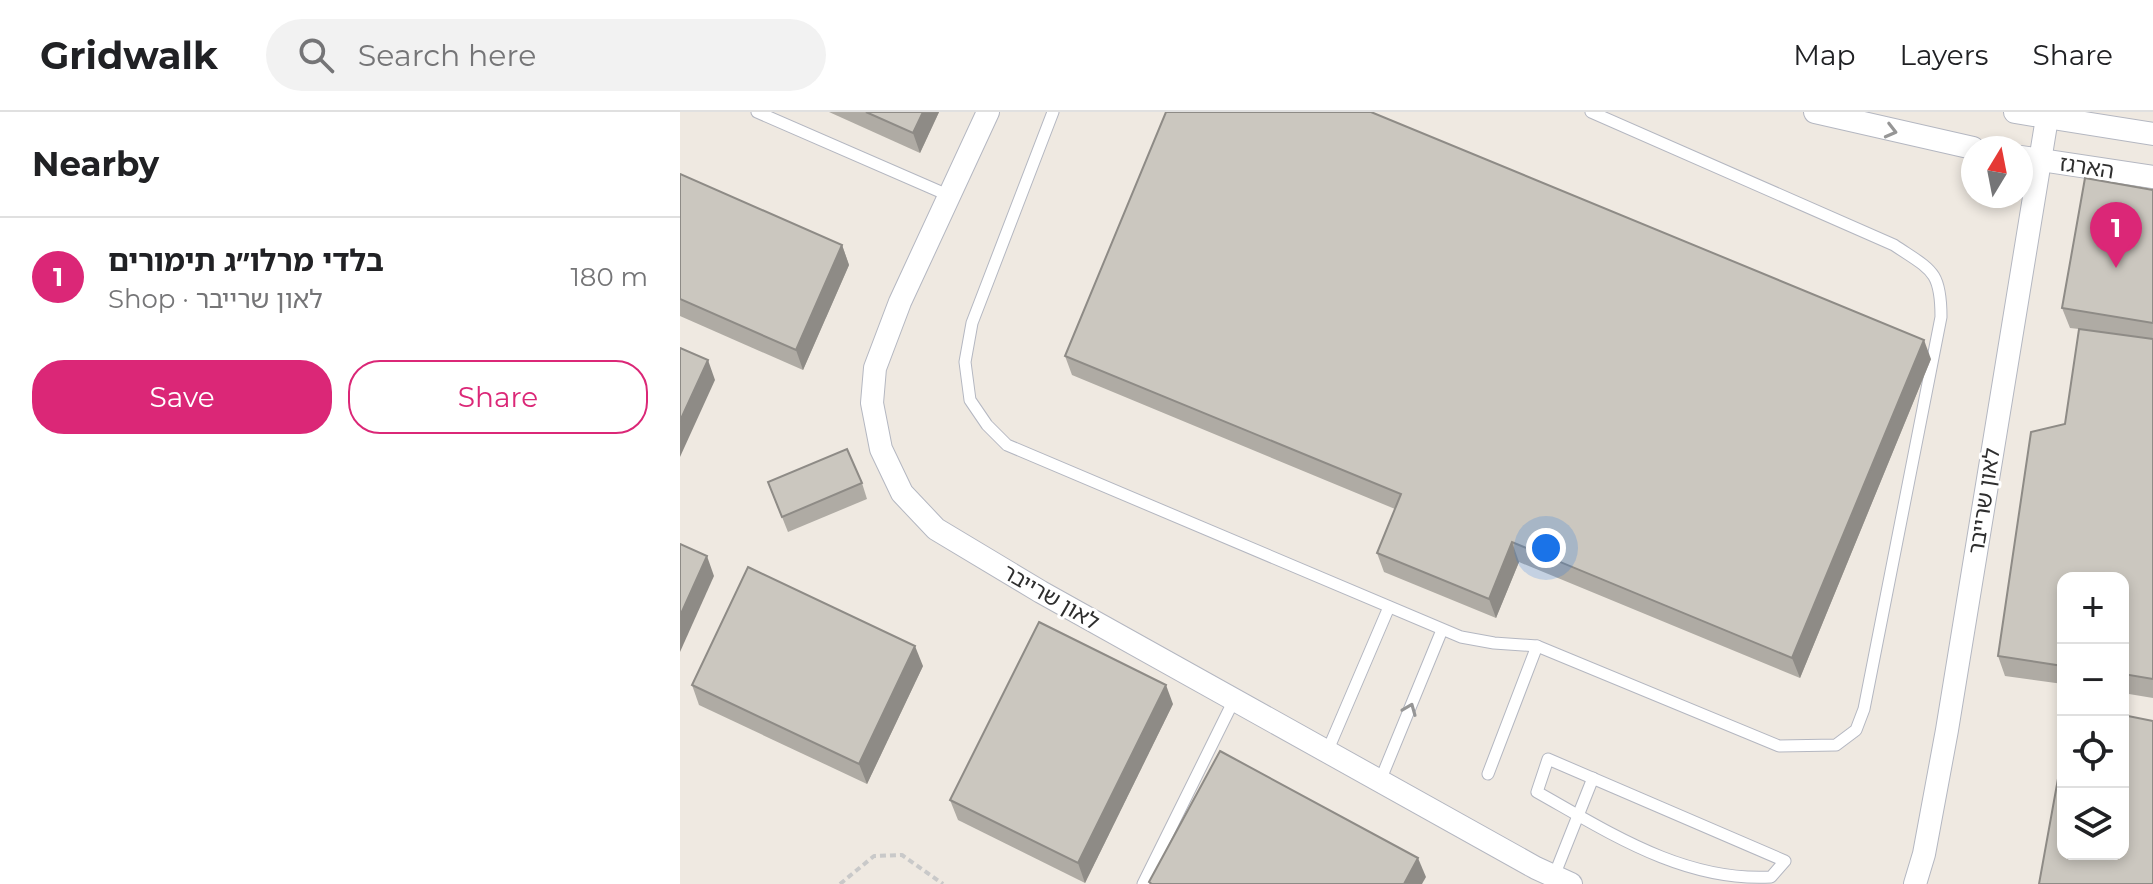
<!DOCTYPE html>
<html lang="en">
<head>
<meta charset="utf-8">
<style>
	body { margin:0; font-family:Montserrat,"Noto Sans Hebrew",sans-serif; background:#f2f2f2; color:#202124 }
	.controls { position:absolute; right:24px; bottom:24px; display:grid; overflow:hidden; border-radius:16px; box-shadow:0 4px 12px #0003 }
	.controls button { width:72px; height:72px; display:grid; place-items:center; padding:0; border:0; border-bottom:2px solid #e0e0e0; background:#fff; color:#202124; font:40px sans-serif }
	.compass { position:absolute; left:1281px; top:24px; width:72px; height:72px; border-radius:50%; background:#fff; box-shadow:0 4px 12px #0003; rotate:10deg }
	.you { position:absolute; left:866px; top:436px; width:28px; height:28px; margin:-20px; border:6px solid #fff; border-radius:50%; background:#1a73e8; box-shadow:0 0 0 12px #1a73e833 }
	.badge { display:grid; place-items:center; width:52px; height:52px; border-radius:50%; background:#db2777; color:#fff; font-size:26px; font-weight:700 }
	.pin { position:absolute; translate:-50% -66px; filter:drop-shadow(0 2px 4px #0008) }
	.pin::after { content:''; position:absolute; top:42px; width:28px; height:24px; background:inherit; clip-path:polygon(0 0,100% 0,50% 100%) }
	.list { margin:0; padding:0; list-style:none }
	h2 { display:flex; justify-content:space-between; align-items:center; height:104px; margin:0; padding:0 32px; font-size:34px }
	h2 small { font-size:26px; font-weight:400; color:#757577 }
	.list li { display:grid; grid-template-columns:52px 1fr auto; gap:24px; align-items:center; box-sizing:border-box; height:120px; padding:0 32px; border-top:2px solid #e0e0e0 }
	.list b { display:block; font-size:30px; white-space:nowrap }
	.list p { margin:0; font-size:26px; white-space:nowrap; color:#757577 }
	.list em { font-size:26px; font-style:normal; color:#757577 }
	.actions { display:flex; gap:16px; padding:24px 32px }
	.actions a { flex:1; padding:18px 0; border:2px solid #db2777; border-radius:32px; text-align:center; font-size:28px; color:#db2777 }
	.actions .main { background:#db2777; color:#fff }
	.icon { flex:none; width:44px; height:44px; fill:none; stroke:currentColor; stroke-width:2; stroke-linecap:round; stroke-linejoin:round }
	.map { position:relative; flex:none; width:1473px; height:772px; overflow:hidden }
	header { display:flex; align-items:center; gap:48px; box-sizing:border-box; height:112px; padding:0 40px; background:#fff; border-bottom:2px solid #e0e0e0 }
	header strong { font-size:38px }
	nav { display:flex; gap:44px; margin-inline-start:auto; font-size:28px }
	.search { width:560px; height:72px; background:#f2f2f2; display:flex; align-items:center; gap:20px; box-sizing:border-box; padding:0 28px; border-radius:44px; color:#757577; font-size:30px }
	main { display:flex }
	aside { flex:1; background:#fff }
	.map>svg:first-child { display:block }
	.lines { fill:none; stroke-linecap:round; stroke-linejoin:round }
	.lane-casing { stroke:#b4b7c1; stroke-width:13 }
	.street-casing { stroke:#b4b7c1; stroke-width:24 }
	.path { stroke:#c9c9c9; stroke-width:4; stroke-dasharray:6 4; stroke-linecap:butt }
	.lane { stroke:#fff; stroke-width:11 }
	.street { stroke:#fff; stroke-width:22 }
	.wall { fill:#afaba4 }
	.shaded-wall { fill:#8e8b86 }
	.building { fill:#cbc7bf; stroke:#8e8b86; stroke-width:2 }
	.oneway { stroke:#969696 }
	.labels { text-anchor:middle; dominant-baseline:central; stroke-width:6; stroke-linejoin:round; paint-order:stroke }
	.street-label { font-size:22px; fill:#2e2e2e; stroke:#fff }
</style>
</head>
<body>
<header>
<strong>Gridwalk</strong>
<div class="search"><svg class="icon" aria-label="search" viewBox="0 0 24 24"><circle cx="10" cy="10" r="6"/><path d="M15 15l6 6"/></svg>Search here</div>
<nav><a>Map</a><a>Layers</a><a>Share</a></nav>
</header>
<main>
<aside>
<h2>Nearby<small></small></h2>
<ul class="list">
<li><span class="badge">1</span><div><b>בלדי מרלו״ג תימורים</b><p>Shop · לאון שרייבר</p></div><em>180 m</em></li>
</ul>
<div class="actions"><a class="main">Save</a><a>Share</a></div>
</aside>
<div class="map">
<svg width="1473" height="772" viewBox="0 0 1473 772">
	<rect width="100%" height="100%" fill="#efe9e1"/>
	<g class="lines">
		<!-- lane casing -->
		<g class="lane-casing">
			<g id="lane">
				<polyline points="77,0 270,84"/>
				<path d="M373,0L292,211L285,250L290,288L307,313L327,333L781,525L814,531L857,534L1099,634L1156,633L1176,618L1184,597L1261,205C1261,158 1251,158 1214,133L911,0"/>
				<polyline points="647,640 709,495"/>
				<path d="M868,647L1105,749L1091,765C1004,770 930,721 857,680Z"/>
				<polyline points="808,662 857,534"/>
				<polyline points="700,669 762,518"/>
				<polyline points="874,764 913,666"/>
				<polyline points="463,772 554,588"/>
			</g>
		</g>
		<!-- street casing -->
		<g class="street-casing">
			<g id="street">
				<polyline points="308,0 220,190 195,256 192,291 201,337 222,381 256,417 361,480 856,756 891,772"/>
				<polyline points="1135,0 1293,36"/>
				<polyline points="1335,0 1473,22"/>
				<polyline points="1341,45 1473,65"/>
				<polyline points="1235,772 1244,742 1267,618 1367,6"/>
			</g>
		</g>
		<!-- path -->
		<polyline class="path" points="160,772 194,744 222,743 263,772"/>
		<!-- lane -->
		<use href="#lane" class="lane"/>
		<!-- street -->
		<use href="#street" class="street"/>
	</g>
	<!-- wall -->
	<g class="wall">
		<polygon points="149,0 259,0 240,41"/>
		<polygon points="0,62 162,133 169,153 123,258 0,204"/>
		<polygon points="1473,78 1473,586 1443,581 1443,466 1383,466 1383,572 1325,564 1318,544 1385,312 1399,217 1390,216 1382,196"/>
		<polygon points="385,244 1251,247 1120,566 839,450 816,506 704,460 697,441 715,397 392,263"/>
		<polygon points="88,370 182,371 187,387 108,420"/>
		<polygon points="243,554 187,672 19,593 12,573"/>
		<polygon points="493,592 405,771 278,708 270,688"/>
	</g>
	<!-- shaded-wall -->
	<g class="shaded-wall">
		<polygon points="243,0 259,0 240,41 233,21"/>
		<polygon points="162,133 169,153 123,258 116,238"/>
		<polygon points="1244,228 1251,247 1120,566 1112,546"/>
		<polygon points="28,248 35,268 0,345 0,309"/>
		<polygon points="832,430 839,450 816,506 809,487"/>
		<polygon points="27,444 34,464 0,540 0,504"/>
		<polygon points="235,534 243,554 187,672 179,652"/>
		<polygon points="486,573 493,592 405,771 398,751"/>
		<polygon points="738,746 746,765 742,772 724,772"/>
	</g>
	<!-- building -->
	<g class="building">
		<polygon points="186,0 243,0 233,21"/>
		<polygon points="486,0 691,0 1244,228 1112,546 832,430 809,487 697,441 721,382 385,244"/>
		<polygon points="0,62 162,133 116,238 0,187"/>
		<polygon points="1405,66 1473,78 1473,211 1382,196"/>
		<polygon points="1399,217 1473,227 1473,567 1443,562 1443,466 1383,466 1383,554 1318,544 1351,320 1385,312"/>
		<polygon points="0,236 28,248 0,309"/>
		<polygon points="167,337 182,371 102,405 88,370"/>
		<polygon points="0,432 27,444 0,504"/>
		<polygon points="68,455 235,534 179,652 12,573"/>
		<polygon points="359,510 486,573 398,751 270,688"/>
		<polygon points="1443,603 1473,609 1473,772 1359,772 1383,639 1383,742 1443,742"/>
		<polygon points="540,639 738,746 724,772 472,772 469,770"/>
	</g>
	<!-- one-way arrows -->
	<defs><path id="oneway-chevron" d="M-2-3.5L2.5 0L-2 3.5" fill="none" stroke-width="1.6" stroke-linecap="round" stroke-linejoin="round" transform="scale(2)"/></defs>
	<g class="oneway">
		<use href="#oneway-chevron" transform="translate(1211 19) rotate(14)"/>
		<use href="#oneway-chevron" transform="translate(730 597) rotate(-68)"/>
	</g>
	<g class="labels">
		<!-- street labels -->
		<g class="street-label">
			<text transform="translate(1407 55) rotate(9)">הארגז</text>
			<text transform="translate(1304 389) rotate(-81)">לאון שרייבר</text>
			<text transform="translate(371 485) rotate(30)">לאון שרייבר</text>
		</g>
	</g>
</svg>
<div class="controls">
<button>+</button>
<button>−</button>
<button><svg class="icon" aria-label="locate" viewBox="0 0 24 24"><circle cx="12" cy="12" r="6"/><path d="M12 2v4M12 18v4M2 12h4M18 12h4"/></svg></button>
<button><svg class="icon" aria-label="layers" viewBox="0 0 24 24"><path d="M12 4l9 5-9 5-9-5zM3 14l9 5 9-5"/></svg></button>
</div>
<svg class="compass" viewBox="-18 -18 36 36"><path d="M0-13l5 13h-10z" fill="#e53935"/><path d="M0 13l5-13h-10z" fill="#757577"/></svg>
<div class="you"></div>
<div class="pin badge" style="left:1436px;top:156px">1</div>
</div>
</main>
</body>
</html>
